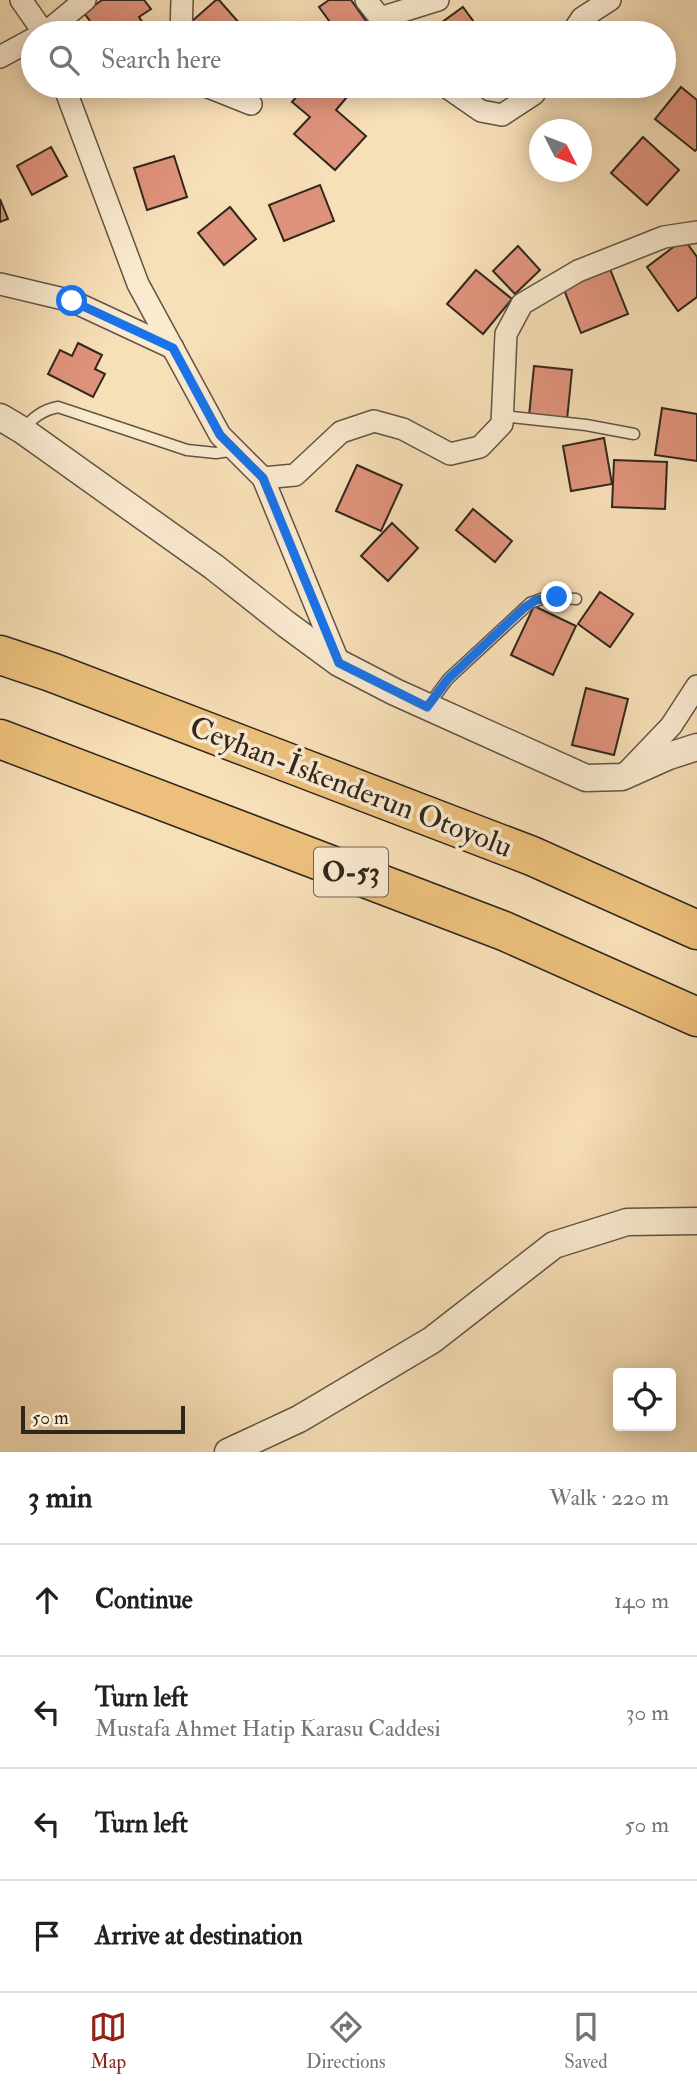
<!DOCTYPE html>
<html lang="en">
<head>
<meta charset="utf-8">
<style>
	body { margin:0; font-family:"IM FELL Double Pica",serif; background:#f2f2f2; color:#202124 }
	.controls { position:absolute; right:21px; bottom:21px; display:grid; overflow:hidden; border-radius:7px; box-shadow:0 4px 18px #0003 }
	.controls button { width:63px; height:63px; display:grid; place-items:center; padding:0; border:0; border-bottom:2px solid #e0e0e0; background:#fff; color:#202124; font:35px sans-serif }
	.compass { position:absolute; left:529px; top:119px; width:63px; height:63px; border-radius:50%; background:#fff; box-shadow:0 4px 18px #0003; rotate:132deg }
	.scale { position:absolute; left:21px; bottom:18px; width:164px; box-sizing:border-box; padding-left:7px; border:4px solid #2f271d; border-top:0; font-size:19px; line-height:24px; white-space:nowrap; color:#2f271d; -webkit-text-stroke:5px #faead0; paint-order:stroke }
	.stop { position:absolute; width:21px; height:21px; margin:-16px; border:5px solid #1a73e8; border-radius:50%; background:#fff }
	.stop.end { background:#1a73e8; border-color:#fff; box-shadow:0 2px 7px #0008 }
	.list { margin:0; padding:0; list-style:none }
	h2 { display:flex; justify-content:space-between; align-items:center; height:91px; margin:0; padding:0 28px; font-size:30px }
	h2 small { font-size:23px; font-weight:400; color:#757577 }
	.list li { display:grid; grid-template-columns:46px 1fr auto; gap:21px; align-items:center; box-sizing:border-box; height:112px; padding:0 28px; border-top:2px solid #e0e0e0 }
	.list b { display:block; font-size:26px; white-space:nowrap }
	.list p { margin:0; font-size:23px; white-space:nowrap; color:#757577 }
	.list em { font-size:23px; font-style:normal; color:#757577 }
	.icon { flex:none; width:38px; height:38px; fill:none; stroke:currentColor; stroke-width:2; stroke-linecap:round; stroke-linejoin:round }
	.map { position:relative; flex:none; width:697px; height:1452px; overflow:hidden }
	.search { position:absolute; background:#fff; box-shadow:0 4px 18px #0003; left:21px; right:21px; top:21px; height:77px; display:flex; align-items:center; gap:18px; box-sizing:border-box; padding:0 24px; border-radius:38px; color:#757577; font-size:26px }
	.sheet { height:539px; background:#fff }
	nav { display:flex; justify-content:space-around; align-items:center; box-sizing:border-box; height:98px; border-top:2px solid #e0e0e0; background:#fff; font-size:19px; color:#757577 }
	nav a { display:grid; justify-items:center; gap:4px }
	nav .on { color:#8f2418 }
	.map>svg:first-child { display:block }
	.building { fill:#e0937c; stroke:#2f271d; stroke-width:2 }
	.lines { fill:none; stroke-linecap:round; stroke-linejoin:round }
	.service-casing { stroke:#615544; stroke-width:13 }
	.minor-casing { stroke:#615544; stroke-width:24 }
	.tertiary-casing { stroke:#615544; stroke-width:29 }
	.motorway-casing { stroke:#2f271d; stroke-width:41 }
	.service { stroke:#faead0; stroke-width:10 }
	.minor { stroke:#faead0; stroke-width:21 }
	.tertiary { stroke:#faead0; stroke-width:26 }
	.motorway { stroke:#ecc07c; stroke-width:38 }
	.route { stroke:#1a73e8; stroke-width:9 }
	.labels { text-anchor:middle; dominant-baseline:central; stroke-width:7; stroke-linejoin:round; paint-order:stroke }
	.shield { fill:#faead0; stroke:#6c6253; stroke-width:2 }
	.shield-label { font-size:28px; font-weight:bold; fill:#2f271d }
	.street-label { font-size:30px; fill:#2f271d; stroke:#faead0 }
</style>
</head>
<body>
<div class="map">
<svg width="697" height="1452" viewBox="0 0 697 1452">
	<rect width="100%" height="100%" fill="#f7dfb7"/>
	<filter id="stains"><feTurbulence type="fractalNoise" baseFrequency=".00286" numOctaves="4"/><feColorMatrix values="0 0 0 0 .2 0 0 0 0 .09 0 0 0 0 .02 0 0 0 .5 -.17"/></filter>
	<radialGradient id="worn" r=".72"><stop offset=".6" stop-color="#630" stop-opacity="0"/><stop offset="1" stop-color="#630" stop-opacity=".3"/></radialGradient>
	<!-- building -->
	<g class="building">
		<polygon points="102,0 144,0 151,9 139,17 145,26 135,33 131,33 127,27 118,33 99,33 84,13"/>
		<polygon points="216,0 219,0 248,33 259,23 268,33 201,33 191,22"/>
		<polygon points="329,0 351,0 371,28 364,33 338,33 319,7"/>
		<polygon points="463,7 479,29 473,33 427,33"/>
		<polygon points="306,86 346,86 352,91 336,110 366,136 335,170 294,134 310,117 292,102"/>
		<polygon points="681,87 697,100 697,149 695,151 655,119"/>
		<polygon points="643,137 679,170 647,205 611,173"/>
		<polygon points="51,147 67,176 32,195 17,166"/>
		<polygon points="174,156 187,197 147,210 134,168"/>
		<polygon points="320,185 334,221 284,241 269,205"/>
		<polygon points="0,199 8,219 0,222"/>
		<polygon points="230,207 256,239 224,265 198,233"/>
		<polygon points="684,239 697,257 697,297 678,311 647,267"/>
		<polygon points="518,246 540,270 515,294 493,271"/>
		<polygon points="610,269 628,314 581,333 563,287"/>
		<polygon points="476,270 512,299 483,334 447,304"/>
		<polygon points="78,343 102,355 95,369 105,374 93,397 48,374 60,350 72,356"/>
		<polygon points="534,366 572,370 567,420 529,416"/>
		<polygon points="662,408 697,414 697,461 655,455"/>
		<polygon points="604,438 612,484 571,491 563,446"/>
		<polygon points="614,460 667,462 665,509 612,507"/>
		<polygon points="357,465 402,485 381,531 336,511"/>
		<polygon points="473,509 512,541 495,562 456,530"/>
		<polygon points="392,523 418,548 388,581 361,556"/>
		<polygon points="600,592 633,614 610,647 578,624"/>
		<polygon points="534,606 576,626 553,675 511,655"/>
		<polygon points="586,688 628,699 614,755 572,745"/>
	</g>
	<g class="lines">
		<!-- service casing -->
		<g class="service-casing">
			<g id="service">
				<polyline points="502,416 586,425 634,434"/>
				<path d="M22,430C33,418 42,410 58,407L187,450L216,453L235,450"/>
				<polyline points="428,706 448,679 530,603 547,597 576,599"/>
			</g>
		</g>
		<!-- minor casing -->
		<g class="minor-casing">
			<g id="minor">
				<polyline points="21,0 44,33"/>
				<polyline points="366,0 392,33"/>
				<polyline points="380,18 438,0"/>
				<polyline points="45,33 85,0"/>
				<polyline points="181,33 182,0"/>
				<polyline points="572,33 582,18 610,0"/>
				<polyline points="0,57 33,39"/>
				<polyline points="64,86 138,284 220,435 263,478 295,475 341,432 374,421 403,429 450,454 480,447 502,424 506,334 522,304 578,271 664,237 697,232"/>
				<polyline points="206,86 251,104"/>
				<polyline points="445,86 481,111 502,115 534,94 539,86"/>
				<polyline points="0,284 72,301 173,348"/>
				<polyline points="263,478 339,663"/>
				<polyline points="628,771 671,726 697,686"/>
			</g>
		</g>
		<!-- tertiary casing -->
		<g class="tertiary-casing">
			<g id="tertiary">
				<polyline points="0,417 22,430 214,567 286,624 339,663 395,692 586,778 622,777 669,756 697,747"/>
				<polyline points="228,1452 299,1419 432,1340 554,1245 627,1222 697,1221"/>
			</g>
		</g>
		<!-- motorway casing -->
		<g class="motorway-casing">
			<g id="motorway">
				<polyline points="0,655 51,672 532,856 697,930"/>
				<polyline points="0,739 504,931 697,1017"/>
			</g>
		</g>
		<!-- service -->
		<use href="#service" class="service"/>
		<!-- minor -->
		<use href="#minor" class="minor"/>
		<!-- tertiary -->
		<use href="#tertiary" class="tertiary"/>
		<!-- motorway -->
		<use href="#motorway" class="motorway"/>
	</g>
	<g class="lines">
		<!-- route -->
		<polyline class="route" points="72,301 173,348 220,435 263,478 339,663 427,707 448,679 524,608 536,600 557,597"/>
	</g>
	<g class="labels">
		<!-- shield labels -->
		<rect class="shield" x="314" y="847.5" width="74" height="49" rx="5"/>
		<g class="shield-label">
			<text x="351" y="872">O-53</text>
		</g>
		<!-- street labels -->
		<g class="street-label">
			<text transform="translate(351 787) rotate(21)">Ceyhan-İskenderun Otoyolu</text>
		</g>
	</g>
	<rect width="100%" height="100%" filter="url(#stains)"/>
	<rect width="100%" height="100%" fill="url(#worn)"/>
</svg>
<div class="controls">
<button><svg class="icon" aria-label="locate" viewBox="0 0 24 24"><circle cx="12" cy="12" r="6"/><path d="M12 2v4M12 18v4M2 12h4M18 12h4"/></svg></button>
</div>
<svg class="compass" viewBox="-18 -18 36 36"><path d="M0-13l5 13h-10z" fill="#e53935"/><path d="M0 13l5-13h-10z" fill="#757577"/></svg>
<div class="scale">50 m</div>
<div class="stop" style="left:72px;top:301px"></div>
<div class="stop end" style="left:557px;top:597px"></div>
<div class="search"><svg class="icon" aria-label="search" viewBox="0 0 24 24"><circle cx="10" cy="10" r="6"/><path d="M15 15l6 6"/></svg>Search here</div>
</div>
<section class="sheet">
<h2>3 min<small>Walk · 220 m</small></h2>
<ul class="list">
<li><svg class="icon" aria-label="ahead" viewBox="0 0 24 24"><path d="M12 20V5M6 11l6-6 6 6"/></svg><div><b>Continue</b></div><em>140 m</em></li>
<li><svg class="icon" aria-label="left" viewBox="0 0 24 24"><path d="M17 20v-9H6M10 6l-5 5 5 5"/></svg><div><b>Turn left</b><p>Mustafa Ahmet Hatip Karasu Caddesi</p></div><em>30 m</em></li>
<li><svg class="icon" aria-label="left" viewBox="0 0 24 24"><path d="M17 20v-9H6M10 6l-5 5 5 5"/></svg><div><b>Turn left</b></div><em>50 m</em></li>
<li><svg class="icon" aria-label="arrive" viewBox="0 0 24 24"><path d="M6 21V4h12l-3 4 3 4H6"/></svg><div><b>Arrive at destination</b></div></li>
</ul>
</section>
<nav>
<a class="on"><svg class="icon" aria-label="map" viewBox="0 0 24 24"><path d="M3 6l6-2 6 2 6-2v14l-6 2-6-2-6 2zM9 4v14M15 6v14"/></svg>Map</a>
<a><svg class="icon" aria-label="directions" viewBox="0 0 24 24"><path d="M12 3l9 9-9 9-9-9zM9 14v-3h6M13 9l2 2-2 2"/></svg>Directions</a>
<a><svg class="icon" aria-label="saved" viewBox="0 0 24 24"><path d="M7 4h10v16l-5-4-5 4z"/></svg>Saved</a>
</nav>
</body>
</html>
